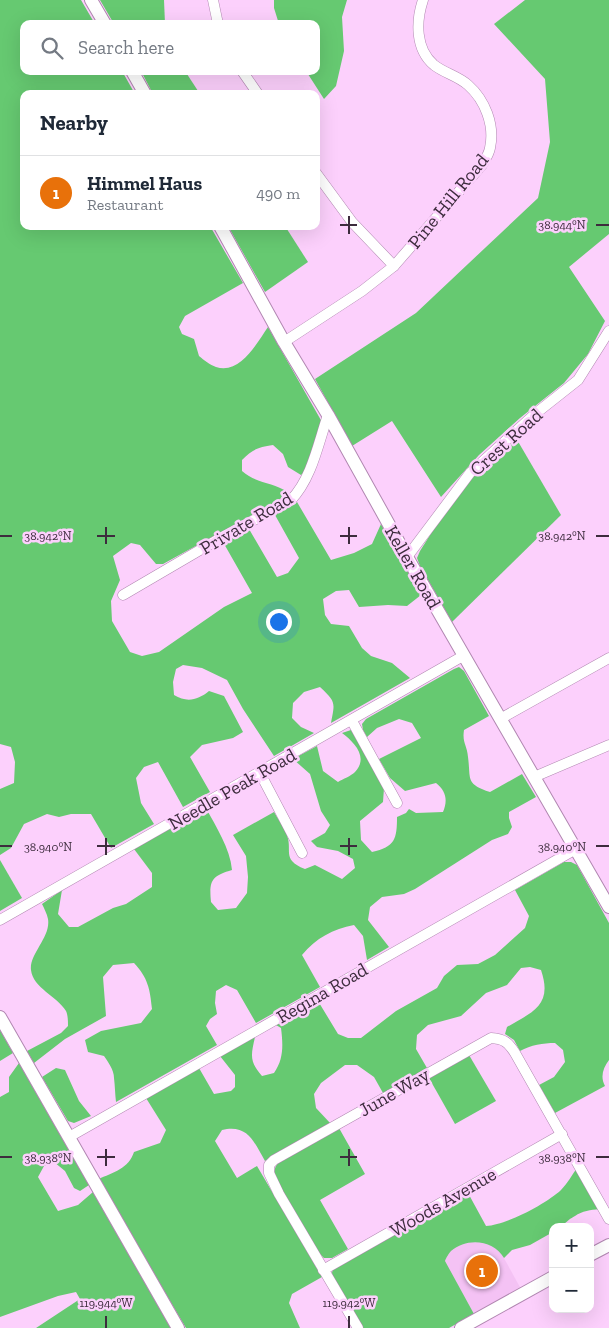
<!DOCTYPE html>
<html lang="en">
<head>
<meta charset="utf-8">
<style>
	body { margin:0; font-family:"Zilla Slab",serif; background:#f2f2f3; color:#1f2937 }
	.controls { position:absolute; right:15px; bottom:15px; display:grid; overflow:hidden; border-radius:10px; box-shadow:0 5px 20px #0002 }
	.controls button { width:45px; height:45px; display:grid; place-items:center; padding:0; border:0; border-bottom:1px solid #e0e1e3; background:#fff; color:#1f2937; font:25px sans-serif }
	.you { position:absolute; left:278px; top:621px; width:18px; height:18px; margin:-12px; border:4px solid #fff; border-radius:50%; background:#1a73e8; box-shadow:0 0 0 8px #1a73e833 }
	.badge { display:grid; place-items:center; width:32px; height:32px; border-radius:50%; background:#197c2e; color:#fff; font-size:16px; font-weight:700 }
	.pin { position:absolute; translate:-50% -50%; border:2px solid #fff; box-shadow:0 1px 5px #0006 }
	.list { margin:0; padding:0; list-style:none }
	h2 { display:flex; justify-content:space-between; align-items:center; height:65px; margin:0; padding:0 20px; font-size:21px }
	h2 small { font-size:16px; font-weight:400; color:#747a83 }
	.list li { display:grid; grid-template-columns:32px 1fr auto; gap:15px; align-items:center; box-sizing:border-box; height:75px; padding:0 20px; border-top:1px solid #e0e1e3 }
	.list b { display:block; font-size:19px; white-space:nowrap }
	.list p { margin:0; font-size:16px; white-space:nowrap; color:#747a83 }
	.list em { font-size:16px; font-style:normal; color:#747a83 }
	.icon { flex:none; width:28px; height:28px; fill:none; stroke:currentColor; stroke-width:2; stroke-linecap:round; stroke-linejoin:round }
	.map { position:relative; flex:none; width:609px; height:1328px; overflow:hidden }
	.search { position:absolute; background:#fff; box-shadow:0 5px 20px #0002; left:20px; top:20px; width:300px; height:55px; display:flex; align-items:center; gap:12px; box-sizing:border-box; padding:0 18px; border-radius:10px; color:#747a83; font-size:19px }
	.panel { position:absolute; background:#fff; box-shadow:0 5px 20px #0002; left:20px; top:90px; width:300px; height:140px; border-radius:10px }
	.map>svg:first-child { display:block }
	.built { fill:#f4c2f4 }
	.forest { fill:#66c971 }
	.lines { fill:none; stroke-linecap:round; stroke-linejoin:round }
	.minor-casing { stroke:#b187b1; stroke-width:11 }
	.tertiary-casing { stroke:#b187b1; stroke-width:14 }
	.minor { stroke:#fff; stroke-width:10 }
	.tertiary { stroke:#fff; stroke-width:12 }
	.ticks { fill:none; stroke:#3d2c3d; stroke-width:2 }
	.labels { text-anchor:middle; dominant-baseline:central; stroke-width:5; stroke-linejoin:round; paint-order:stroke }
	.street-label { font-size:19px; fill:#3d2c3d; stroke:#fcd0fc }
	.ticks-label { font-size:12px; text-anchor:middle; fill:#3d2c3d; stroke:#fcd0fc; stroke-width:5; stroke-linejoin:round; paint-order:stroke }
</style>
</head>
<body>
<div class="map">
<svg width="609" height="1328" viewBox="0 0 609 1328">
	<rect width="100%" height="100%" fill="#fcd0fc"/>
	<!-- built -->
	<polygon class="built" points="468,1193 521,1289 474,1314 421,1220"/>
	<!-- forest -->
	<g class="forest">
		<path d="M0,0H81L95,24H24V71H122L135,94H24V226H210L243,283L185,316L179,327L182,334L194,339L199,356C204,360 210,365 216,367C240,375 257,343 268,327L322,422L307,469L301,475L288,467L283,454L273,445C258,447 252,450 242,460V471C257,484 273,482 288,492L279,500L163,564H156L140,545L131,543L113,556L120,580L111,601L112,621L130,652L142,656L159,652L224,607L252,593L223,542L249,529L277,577L288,573L299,558L275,515L297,502L331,560L354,553L372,544L381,524L421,595L407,606L388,605L359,607L349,590L336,591L323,599L325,615L331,624L349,626L362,648L371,656L392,663L410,678L331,723C335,702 336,702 320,687L304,692L293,703L292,718L301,727L314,733L274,756L243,709L227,680L202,668L183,665L176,669L173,682L174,695C187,703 198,700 209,691L224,696L243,732L233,738L202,745L190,757L210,792L183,807L158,762L144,767L136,778L141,803L154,824L111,848L91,814H71L59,817L47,814L24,824L11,848L0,855V789L14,783L15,762L11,747L0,744Z"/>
		<polygon points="100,0 164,0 165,24 114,24"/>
		<polygon points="274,0 347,0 342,17 344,51 336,86 324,99 306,71 316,71 316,24 279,24 274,8"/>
		<polygon points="525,0 609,0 609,234 569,267 605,321 588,354 564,383 520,418 479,455 441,497 392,421 352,446 315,379 416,313 538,198 550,142 545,79 494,24"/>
		<polygon points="141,71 185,71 200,94 153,94"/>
		<polygon points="228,226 285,226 308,262 265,292"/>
		<polygon points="516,438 561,515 452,622 420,566 417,558 420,551 449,505 468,480"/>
		<path d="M459,667L464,671L489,716L464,730C462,743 467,745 468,757C471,779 465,784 490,792L522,774L536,797L509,812V818L512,827L508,834L492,840L415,889L404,894L382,897L370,907L368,920L389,947L367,960L363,936L354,925C333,929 316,938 302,955L320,987L256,1023L237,990L226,985L216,991L215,1003L217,1014L210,1019L206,1026L217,1045L116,1102C115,1094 115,1086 114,1078C114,1070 108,1062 104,1056L88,1052L85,1040L101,1031L141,1023L152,1009C150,989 148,978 134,963L113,965L103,977L106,1016L65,1039L34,1063L27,1051L61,1033L68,1026C68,1022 68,1015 66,1011C57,996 33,988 31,970C29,954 51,937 48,919C47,914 44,908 42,904L62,890L58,914L69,927H78L113,908L126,904L152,887V873L134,849L206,808C216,827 230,848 232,870C211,876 209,881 211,902L218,910L236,908L247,893L248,877L246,856L233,835L274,812C278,819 283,826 286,833C294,850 280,859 305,869L315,865L342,879L355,868L353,859L338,851L317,847L311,841L325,833L330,825L321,811L310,774L293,759L317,746L323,771L338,782C343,779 351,776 355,772C369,757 354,742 342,733L351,730L384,788L383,802L360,821L361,840L372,852C395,847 397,839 397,817L406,813L409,809L416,813L443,812C448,800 446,791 436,783L405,791L390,778L379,759L421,738L412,723L399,719L377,728L367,737L363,730L362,724L366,719L454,669Z"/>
		<polygon points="0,860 22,898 0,911"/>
		<path d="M564,862H571L577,865L609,923V1060C603,1068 600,1077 605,1086L555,1113L539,1085L554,1077L565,1062L563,1050L555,1043C543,1043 531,1045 520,1051L514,1040L505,1034L507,1027C533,1012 553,1005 541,970L530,967L521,968L507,985L486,993L461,1016L428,1025L417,1035L416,1049L427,1068L383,1093L374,1077L357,1065H345L321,1083L314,1094L316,1108L331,1124L265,1161C254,1142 248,1124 222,1130L215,1141L237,1178L257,1166L322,1277L292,1294L289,1303L300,1328H186L98,1179C113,1173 129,1168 134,1152L160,1143L166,1130L146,1098L199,1068L214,1094L231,1091L235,1087V1075L220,1056L255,1037C251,1055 249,1061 262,1076L274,1073C284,1059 283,1044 281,1028L276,1025L318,1001L338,1034L348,1038H361L396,1011L437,988L444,976L457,965L478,964L495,955L525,928L529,916L515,890Z"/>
		<polygon points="0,1030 13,1053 0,1061"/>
		<polygon points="469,1055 496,1101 455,1124 429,1078"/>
		<polygon points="19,1063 89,1185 80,1191 74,1188 65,1171 54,1162 44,1166 38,1177 58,1211 78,1205 93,1192 171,1328 36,1328 80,1299 76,1292 58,1296 0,1317 0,1097 9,1092 9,1077"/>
		<polygon points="56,1068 65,1070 79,1101 91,1116 74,1123 68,1121 42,1077"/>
		<path d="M339,1128L365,1174L320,1200L348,1249L332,1258H324L319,1253L276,1181C274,1172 273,1168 280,1161Z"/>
		<path d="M577,1168L599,1209C591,1210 582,1211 575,1216C565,1221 565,1227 553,1227V1232L530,1245L512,1250L504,1258C494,1240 467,1237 451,1251C449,1253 446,1258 445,1261L474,1314L449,1328H363L333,1278L332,1273L333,1268L468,1193L486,1226C506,1225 546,1204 561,1190C567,1184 572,1175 577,1168Z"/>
	</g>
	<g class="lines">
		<!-- minor casing -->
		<g class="minor-casing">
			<g id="minor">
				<polyline points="213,0 218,24"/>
				<polyline points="242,71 258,94"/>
				<polyline points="316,173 352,222 394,266"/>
				<path d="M284,342L362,291L394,266L482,165C485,160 489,154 490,148C495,125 485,100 468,85C458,76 444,73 434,65C415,49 416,21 423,0"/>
				<polyline points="407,557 470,473 535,414 578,380 609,331"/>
				<path d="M123,595L217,540L291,500C312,478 318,444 328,415"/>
				<polyline points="500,719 609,658"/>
				<polyline points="352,721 397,803"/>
				<polyline points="260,773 302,853"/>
				<polyline points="534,777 609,745"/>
				<polyline points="0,920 463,656"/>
				<polyline points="69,1137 576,849"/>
				<polyline points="323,1270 562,1134"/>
				<path d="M358,1328L279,1194L269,1173V1165L274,1160L491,1038C504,1039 508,1042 515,1053L609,1219"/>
			</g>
		</g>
		<!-- tertiary casing -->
		<g class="tertiary-casing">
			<g id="tertiary">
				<polyline points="91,0 105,24"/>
				<polyline points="132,71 145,94"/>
				<polyline points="220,226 284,342 328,415 407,557 609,907"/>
				<polyline points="0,1017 178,1328"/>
				<polyline points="590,1255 609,1245"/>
				<polyline points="461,1328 553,1277"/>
			</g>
		</g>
		<!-- minor -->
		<use href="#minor" class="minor"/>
		<!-- tertiary -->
		<use href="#tertiary" class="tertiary"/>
	</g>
	<!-- ticks -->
	<path class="ticks" d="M349,216V234M340,225H357M596,225H609M106,527V544M349,527V544M0,536H12M97,536H115M340,536H357M596,536H609M106,838V855M349,838V855M0,846H12M97,846H115M340,846H357M596,846H609M106,1149V1166M349,1149V1166M0,1157H12M97,1157H115M340,1157H357M596,1157H609M106,1316V1328M349,1316V1328"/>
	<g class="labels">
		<!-- street labels -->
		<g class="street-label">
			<text transform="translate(448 201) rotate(-51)">Pine Hill Road</text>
			<text transform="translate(506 442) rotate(-42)">Crest Road</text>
			<text transform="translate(246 523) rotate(-31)">Private Road</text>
			<text transform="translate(413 567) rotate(60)">Keller Road</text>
			<text transform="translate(232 789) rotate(-30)">Needle Peak Road</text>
			<text transform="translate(322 993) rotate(-30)">Regina Road</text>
			<text transform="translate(394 1092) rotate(-30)">June Way</text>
			<text transform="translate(443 1202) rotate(-30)">Woods Avenue</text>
		</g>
	</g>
	<g class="ticks-label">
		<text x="562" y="229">38.944°N</text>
		<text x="48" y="540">38.942°N</text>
		<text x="562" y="540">38.942°N</text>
		<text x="48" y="851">38.940°N</text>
		<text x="562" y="851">38.940°N</text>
		<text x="48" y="1162">38.938°N</text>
		<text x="562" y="1162">38.938°N</text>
		<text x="106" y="1307">119.944°W</text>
		<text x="349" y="1307">119.942°W</text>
	</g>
</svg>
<div class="controls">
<button>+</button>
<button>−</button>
</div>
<div class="you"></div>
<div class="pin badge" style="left:482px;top:1271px;background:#e8710a">1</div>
<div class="search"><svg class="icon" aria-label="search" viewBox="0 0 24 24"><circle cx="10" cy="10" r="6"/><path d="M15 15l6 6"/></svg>Search here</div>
<section class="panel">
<h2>Nearby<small></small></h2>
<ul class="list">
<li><span class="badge" style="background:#e8710a">1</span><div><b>Himmel Haus</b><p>Restaurant</p></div><em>490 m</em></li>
</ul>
</section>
</div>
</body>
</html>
